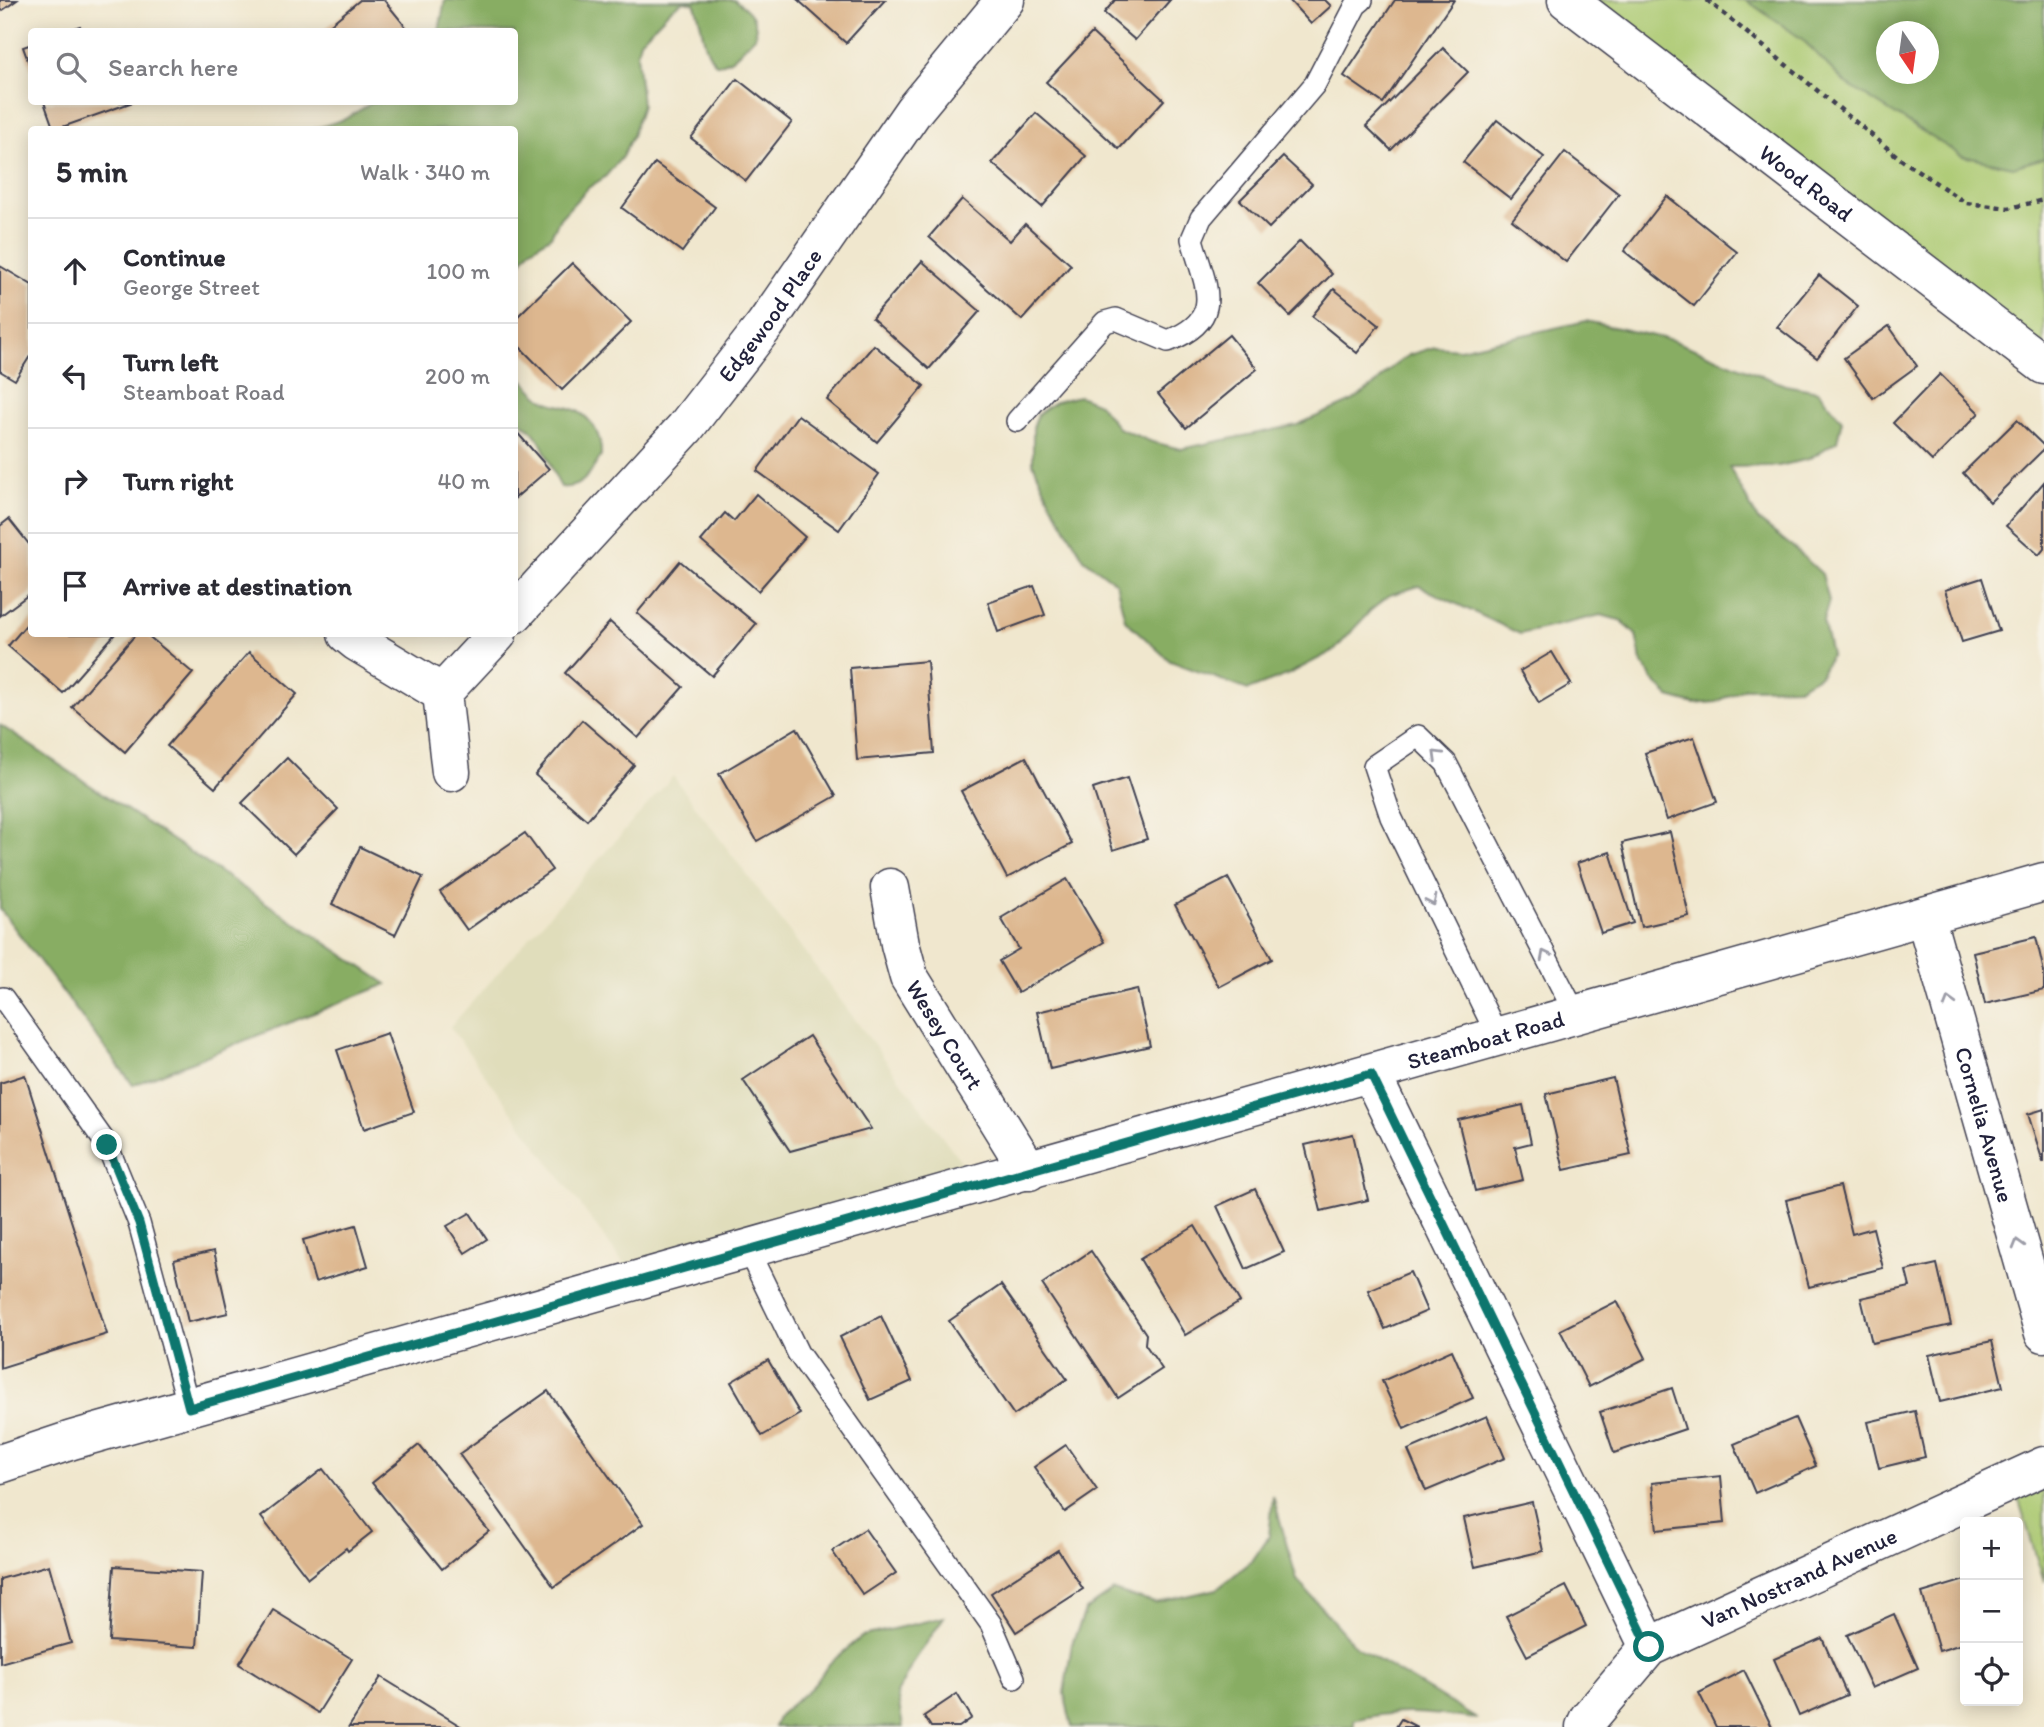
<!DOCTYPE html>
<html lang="en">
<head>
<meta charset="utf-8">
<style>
	body { margin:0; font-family:Itim,sans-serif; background:#f7f7f7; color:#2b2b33 }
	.controls { position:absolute; right:21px; bottom:21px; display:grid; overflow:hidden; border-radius:7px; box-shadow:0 4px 18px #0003 }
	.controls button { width:63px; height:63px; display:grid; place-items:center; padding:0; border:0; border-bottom:2px solid #e1e1e2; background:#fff; color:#2b2b33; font:35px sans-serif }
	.compass { position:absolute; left:1876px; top:21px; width:63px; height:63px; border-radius:50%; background:#fff; box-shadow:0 4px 18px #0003; rotate:167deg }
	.stop { position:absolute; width:21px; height:21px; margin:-16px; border:5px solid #0f766e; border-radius:50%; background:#fff }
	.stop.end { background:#0f766e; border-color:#fff; box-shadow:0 2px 7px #0008 }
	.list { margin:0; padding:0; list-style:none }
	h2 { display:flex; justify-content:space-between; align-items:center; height:91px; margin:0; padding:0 28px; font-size:30px }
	h2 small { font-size:23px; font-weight:400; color:#7c7c81 }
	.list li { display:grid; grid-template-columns:46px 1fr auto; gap:21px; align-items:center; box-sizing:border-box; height:105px; padding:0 28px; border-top:2px solid #e1e1e2 }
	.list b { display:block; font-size:26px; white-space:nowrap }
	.list p { margin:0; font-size:23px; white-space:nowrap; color:#7c7c81 }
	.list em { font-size:23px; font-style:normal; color:#7c7c81 }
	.icon { flex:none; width:38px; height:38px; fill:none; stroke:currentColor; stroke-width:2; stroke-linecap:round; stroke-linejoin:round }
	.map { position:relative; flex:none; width:2044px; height:1727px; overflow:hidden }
	.search { position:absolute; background:#fff; box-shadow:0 4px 18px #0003; left:28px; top:28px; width:490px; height:77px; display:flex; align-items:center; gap:18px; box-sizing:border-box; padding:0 24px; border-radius:7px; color:#7c7c81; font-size:26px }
	.panel { position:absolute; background:#fff; box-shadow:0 4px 18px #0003; left:28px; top:126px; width:490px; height:511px; border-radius:7px }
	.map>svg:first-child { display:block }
	.built { fill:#e0ddbb }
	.green { fill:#abc971; stroke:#667656; stroke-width:2; fill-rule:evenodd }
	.forest { fill:#88ad63; stroke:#55684f; stroke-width:2; fill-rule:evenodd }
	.building { fill:#ddb78f }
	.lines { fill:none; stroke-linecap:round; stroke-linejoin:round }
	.service-casing { stroke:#414051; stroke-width:24 }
	.minor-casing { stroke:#414051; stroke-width:41 }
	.tertiary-casing { stroke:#414051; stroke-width:41 }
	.path { stroke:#414051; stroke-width:4.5; stroke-dasharray:5 5; stroke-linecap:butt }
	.service { stroke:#fff; stroke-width:21 }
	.minor { stroke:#fff; stroke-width:38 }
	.tertiary { stroke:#fff; stroke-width:38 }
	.oneway { stroke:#9c9ca7 }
	.route { stroke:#0f766e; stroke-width:9 }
	.labels { text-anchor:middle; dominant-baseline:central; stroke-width:5; stroke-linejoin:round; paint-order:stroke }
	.street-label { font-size:23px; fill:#22223b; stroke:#f7f3e8 }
</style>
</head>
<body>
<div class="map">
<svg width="2044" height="1727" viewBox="0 0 2044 1727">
	<rect width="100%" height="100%" fill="#f7f3e8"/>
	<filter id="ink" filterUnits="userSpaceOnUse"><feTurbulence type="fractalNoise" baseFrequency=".0143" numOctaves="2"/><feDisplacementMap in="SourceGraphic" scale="14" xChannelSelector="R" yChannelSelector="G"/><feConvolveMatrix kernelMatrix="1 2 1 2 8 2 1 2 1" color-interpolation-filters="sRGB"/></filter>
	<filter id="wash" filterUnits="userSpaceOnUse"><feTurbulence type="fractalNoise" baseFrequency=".00686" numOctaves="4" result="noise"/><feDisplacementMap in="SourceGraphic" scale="28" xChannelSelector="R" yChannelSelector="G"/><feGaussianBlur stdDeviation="1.57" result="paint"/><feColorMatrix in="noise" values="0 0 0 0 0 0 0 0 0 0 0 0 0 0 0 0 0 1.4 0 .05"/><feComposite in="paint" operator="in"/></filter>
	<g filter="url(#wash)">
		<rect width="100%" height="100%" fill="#f0e7ce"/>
		<!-- built -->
		<polygon class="built" points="673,776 978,1184 636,1281 450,1027"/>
		<!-- green -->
		<g class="green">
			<path d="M1567,0H2044V365ZM1886,32H1928V74H1886Z"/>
			<polygon points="2044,1470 2044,1582 2014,1484"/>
		</g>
		<!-- forest -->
		<g class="forest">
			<path d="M445,0H734C749,9 759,20 755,37C741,48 734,64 716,64C700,47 704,23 694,3L684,1L671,9L640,41L637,53L642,105L632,136L622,157L605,177L588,188L560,218L551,236L530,250L515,270L514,130L314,129L345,119L373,102H514V32L439,31Z"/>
			<path d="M1746,0H2044V158L2013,167L1962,156L1845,83L1802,39ZM1886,32H1928V74H1886Z"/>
			<polygon points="1586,321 1672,340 1785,385 1818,391 1842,420 1837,441 1809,459 1779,466 1729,467 1758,520 1794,548 1822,574 1829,601 1823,621 1831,654 1820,675 1799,687 1746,688 1716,702 1694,704 1669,697 1653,680 1641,661 1636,635 1622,621 1601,615 1520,634 1419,586 1390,595 1370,611 1335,650 1287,675 1248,690 1170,661 1125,620 1116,583 1084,559 1050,501 1033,463 1033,428 1038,414 1055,402 1079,396 1099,404 1118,428 1152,442 1181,449 1297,425 1352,401 1376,384 1391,368 1409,355 1435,347 1460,349"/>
			<path d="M515,370C522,379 532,390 541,398C552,406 565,405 577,411C594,420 602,438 601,456C591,472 582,490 561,487C544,459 548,437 515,418Z"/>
			<polygon points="0,725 387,984 133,1085 0,909"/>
			<path d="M1273,1496L1297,1580L1355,1646L1477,1719C1430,1714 1400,1708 1354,1720V1727H1072L1064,1693L1072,1644L1085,1611L1113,1591L1155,1603L1217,1589L1252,1561L1269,1536Z"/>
			<polygon points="944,1617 913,1663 897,1693 903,1727 774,1727 779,1715 812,1687 830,1663 863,1636"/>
		</g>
		<g id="blocks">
			<!-- building -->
			<g class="building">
				<polygon points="0,0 17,0 0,12"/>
				<polygon points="360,0 384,0 410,32 321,32"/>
				<polygon points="798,0 885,0 846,43"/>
				<polygon points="1115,0 1170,0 1135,40 1104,13"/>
				<polygon points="1289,0 1325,0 1331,6 1311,24"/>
				<polygon points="1395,0 1454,0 1383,103 1344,76"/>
				<polygon points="80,26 83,32 65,32 65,31"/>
				<polygon points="1092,33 1164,100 1119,149 1046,82"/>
				<polygon points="32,44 32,69 31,69 23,47"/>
				<polygon points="1443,48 1468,72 1391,150 1366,126"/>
				<polygon points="737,79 792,122 746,181 691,138"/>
				<polygon points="44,102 133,102 54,130"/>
				<polygon points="1036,113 1086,156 1042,207 992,163"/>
				<polygon points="1497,120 1544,157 1511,199 1463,162"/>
				<polygon points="1565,152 1619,194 1566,262 1512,220"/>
				<polygon points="1283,157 1312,184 1269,228 1240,200"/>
				<polygon points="655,163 715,207 682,252 622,208"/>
				<polygon points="1667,196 1737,252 1694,306 1624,251"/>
				<polygon points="962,199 1010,241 1025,224 1071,265 1022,320 929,237"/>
				<polygon points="1300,241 1332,274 1290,316 1258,283"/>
				<polygon points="922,261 980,311 929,369 872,318"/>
				<polygon points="572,263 631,322 562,390 514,341 514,320"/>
				<polygon points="0,266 32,285 32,353 15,380 0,371"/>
				<polygon points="1819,275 1858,306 1817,358 1777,327"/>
				<polygon points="1334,289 1379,325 1357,353 1312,316"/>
				<polygon points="1889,326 1917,366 1873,398 1844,358"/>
				<polygon points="1229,335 1257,369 1186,428 1158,394"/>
				<polygon points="874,345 924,386 877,442 827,400"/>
				<polygon points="1940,374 1979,413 1932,461 1893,423"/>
				<polygon points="798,415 879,474 839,530 757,471"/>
				<polygon points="2017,420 2044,446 2044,449 1990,502 1963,473"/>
				<polygon points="514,429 549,469 514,499"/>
				<polygon points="2044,482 2044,549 2039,555 2006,526"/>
				<polygon points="756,494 805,537 758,591 701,541 725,513 734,521"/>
				<polygon points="9,519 32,548 32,592 0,616 0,526"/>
				<polygon points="680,561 756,624 712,676 637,613"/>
				<polygon points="1982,578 1999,631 1962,642 1945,590"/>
				<polygon points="1034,586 1045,615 998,632 988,602"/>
				<polygon points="32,618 32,634 115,634 63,693 8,646"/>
				<polygon points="610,622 683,687 638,738 565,673"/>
				<polygon points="136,634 146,634 193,673 125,752 72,707"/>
				<polygon points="249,652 297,694 215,788 167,746"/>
				<polygon points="1552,652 1571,684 1539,703 1520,671"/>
				<polygon points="927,661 934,753 857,760 850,668"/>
				<polygon points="582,720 634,765 587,820 535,775"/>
				<polygon points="797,728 836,796 757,841 719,774"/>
				<polygon points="1694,737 1717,802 1667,820 1645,753"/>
				<polygon points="1026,757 1072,844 1007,878 961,791"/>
				<polygon points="287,758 338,809 294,854 242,803"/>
				<polygon points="1127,778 1147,839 1113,850 1093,789"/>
				<polygon points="1670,832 1689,916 1641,927 1622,843"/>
				<polygon points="525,833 552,870 467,930 440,892"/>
				<polygon points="360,847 423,877 395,935 332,904"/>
				<polygon points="1610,852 1633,923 1601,933 1577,863"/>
				<polygon points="1228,878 1272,959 1219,987 1175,905"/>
				<polygon points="1067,879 1104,942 1018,993 999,961 1019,949 1001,918"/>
				<polygon points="2036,937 2044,972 2044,990 1985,1004 1973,952"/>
				<polygon points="1137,989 1150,1046 1050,1069 1037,1012"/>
				<polygon points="387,1033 414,1112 364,1129 337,1050"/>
				<polygon points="809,1036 871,1129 790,1151 743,1080"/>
				<polygon points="25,1075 107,1334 0,1368 0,1083"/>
				<polygon points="1613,1078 1631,1155 1564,1170 1546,1094"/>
				<polygon points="1523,1105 1531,1143 1515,1147 1523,1180 1475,1191 1458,1120"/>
				<polygon points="2044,1109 2044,1162 2043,1162 2028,1114"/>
				<polygon points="1353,1134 1368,1200 1321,1211 1305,1145"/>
				<polygon points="1840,1186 1852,1234 1873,1228 1883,1268 1809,1287 1786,1200"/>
				<polygon points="1255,1189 1284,1252 1246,1269 1217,1206"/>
				<polygon points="470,1213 487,1239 465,1253 447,1226"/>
				<polygon points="356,1225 368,1266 315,1282 303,1240"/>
				<polygon points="1195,1226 1240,1302 1185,1335 1140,1259"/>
				<polygon points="214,1251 228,1313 188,1322 174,1260"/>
				<polygon points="1091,1251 1146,1334 1145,1344 1162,1369 1118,1398 1042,1284"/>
				<polygon points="1937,1264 1951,1325 1872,1343 1861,1298 1910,1287 1906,1271"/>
				<polygon points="1410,1272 1427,1311 1385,1329 1368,1290"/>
				<polygon points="1001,1285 1067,1379 1014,1415 949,1321"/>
				<polygon points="1617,1301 1646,1358 1589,1387 1560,1330"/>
				<polygon points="881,1316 912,1381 870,1400 840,1337"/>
				<polygon points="1992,1341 2003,1387 1940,1402 1929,1355"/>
				<polygon points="1452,1350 1473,1398 1404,1429 1382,1381"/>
				<polygon points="768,1360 800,1414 762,1436 731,1382"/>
				<polygon points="1672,1388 1685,1429 1614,1453 1600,1412"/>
				<polygon points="548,1391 643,1524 554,1587 459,1454"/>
				<polygon points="1915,1411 1925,1457 1879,1468 1868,1422"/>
				<polygon points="1487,1416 1505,1458 1426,1491 1408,1450"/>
				<polygon points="1795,1418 1816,1466 1755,1493 1734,1444"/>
				<polygon points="419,1445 489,1531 442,1569 372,1483"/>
				<polygon points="1066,1445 1097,1490 1065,1512 1034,1467"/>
				<polygon points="323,1469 372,1532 348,1551 346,1548 308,1578 261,1517"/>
				<polygon points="1721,1476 1725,1523 1657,1530 1652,1483"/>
				<polygon points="1532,1502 1543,1551 1475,1567 1464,1518"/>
				<polygon points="865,1529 896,1573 863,1595 832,1551"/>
				<polygon points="1058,1550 1083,1589 1016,1632 991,1593"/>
				<polygon points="49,1565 71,1643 0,1663 0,1579"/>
				<polygon points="114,1566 202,1572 197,1647 109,1641"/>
				<polygon points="1965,1580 1965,1643 1939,1651 1922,1593"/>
				<polygon points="1566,1586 1586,1626 1527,1656 1506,1616"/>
				<polygon points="273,1610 352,1659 318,1713 239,1664"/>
				<polygon points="1894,1614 1918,1668 1872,1688 1847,1635"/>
				<polygon points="1822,1638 1847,1695 1799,1716 1774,1659"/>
				<polygon points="1744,1670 1772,1727 1716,1727 1699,1693"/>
				<polygon points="381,1677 462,1727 349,1727"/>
				<polygon points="957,1694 972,1718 959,1727 931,1727 924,1716"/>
				<polygon points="1401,1719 1417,1727 1396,1727"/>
			</g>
		</g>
	</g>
	<g filter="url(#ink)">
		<use href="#blocks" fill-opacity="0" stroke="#414051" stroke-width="2"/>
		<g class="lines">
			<!-- service casing -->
			<g class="service-casing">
				<g id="service">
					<path d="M1017,421L1105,322L1116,319L1168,341C1228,318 1204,284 1192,239L1201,218L1315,84L1356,5L1362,0"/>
					<polyline points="0,999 3,998 107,1145 139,1223 189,1408"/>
					<polyline points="1498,1037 1391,817 1374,766 1418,736 1446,763 1576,1015"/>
					<polyline points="748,1250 798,1353 991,1624 1014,1678"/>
				</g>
			</g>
			<!-- minor casing -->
			<g class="minor-casing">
				<g id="minor">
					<path id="s1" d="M514,614L685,428L765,325L914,110L1005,0"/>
					<polyline points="347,634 357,642 442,693 497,634"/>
					<polyline points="442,693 451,772"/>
					<path id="s2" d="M890,888L900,944L909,977L1029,1171"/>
					<path id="s3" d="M1925,916L2044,1333"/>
					<polyline points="1371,1074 1649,1647"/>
					<path id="s4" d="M1585,1727L1589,1718L1649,1647L2044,1466"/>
				</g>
			</g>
			<!-- tertiary casing -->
			<g class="tertiary-casing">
				<g id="tertiary">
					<path id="s5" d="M1567,0L2044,365"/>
					<path id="s6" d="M0,1464L72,1440L2044,882"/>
				</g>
			</g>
			<!-- path -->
			<polyline class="path" points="1707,0 1902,160 1966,203 2009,208 2044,200"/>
			<!-- service -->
			<use href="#service" class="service"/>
			<!-- minor -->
			<use href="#minor" class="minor"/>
			<!-- tertiary -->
			<use href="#tertiary" class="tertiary"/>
		</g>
		<!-- one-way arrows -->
		<defs><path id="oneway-chevron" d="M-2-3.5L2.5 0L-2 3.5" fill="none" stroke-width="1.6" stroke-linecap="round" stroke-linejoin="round" transform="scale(1.75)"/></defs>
		<g class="oneway">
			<use href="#oneway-chevron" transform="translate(1437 755) rotate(-136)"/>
			<use href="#oneway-chevron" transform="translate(1432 901) rotate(64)"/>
			<use href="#oneway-chevron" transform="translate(1545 955) rotate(-117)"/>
			<use href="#oneway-chevron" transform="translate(1949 1002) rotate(-106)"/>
			<use href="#oneway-chevron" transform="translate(2018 1244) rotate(-106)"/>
		</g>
	</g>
	<g class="lines" filter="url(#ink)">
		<!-- route -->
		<polyline class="route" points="107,1145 139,1223 189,1408 1371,1074 1649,1647"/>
	</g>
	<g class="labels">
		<!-- street labels -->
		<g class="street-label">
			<text stroke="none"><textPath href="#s5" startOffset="301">Wood Road</textPath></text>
			<text stroke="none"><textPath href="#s1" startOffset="394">Edgewood Place</textPath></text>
			<text stroke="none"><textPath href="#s2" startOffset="159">Wesey Court</textPath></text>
			<text stroke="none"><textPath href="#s6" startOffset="1545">Steamboat Road</textPath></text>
			<text stroke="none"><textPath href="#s3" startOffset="217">Cornelia Avenue</textPath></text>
			<text stroke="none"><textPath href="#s4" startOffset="268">Van Nostrand Avenue</textPath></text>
		</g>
	</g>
</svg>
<div class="controls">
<button>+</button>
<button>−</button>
<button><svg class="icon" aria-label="locate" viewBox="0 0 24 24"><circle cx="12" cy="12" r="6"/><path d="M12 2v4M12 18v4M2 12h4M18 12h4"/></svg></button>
</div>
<svg class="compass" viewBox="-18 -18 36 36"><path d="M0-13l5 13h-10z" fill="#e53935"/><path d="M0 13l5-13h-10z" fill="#7c7c81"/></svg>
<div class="stop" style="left:1649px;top:1647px"></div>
<div class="stop end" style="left:107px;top:1145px"></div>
<div class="search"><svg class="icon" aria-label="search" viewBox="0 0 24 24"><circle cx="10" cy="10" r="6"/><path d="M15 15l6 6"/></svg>Search here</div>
<section class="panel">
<h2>5 min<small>Walk · 340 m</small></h2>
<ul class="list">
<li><svg class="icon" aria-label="ahead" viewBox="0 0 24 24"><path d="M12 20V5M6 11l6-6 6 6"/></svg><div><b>Continue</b><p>George Street</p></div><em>100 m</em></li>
<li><svg class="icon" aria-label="left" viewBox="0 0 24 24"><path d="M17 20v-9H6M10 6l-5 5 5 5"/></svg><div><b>Turn left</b><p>Steamboat Road</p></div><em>200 m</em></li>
<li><svg class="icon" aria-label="right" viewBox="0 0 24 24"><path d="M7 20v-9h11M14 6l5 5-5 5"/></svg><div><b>Turn right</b></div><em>40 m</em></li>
<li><svg class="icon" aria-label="arrive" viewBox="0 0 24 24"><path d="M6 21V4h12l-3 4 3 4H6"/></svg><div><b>Arrive at destination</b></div></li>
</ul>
</section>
</div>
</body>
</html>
